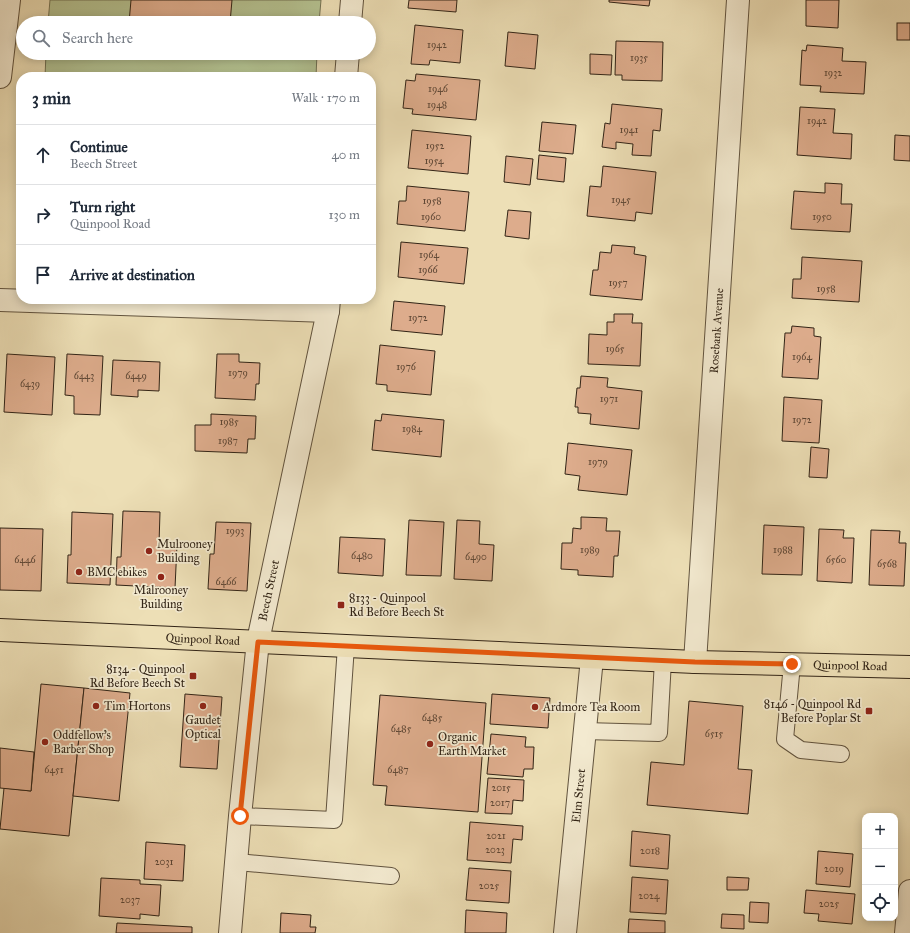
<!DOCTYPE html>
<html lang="en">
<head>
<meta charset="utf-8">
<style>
	body { margin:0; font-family:"IM FELL Great Primer",serif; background:#f6f6f7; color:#1f2937 }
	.controls { position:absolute; right:12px; bottom:12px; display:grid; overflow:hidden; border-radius:8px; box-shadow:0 2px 10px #0003 }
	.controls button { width:36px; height:36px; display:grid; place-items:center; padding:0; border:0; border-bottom:1px solid #e0e1e3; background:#fff; color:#1f2937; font:20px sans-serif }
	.stop { position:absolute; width:12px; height:12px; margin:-9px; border:3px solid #ea580c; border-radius:50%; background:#fff }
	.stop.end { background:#ea580c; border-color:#fff; box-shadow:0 1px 4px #0008 }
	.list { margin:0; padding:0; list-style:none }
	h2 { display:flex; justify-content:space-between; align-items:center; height:52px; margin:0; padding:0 16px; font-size:17px }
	h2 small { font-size:13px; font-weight:400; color:#747a83 }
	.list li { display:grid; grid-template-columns:26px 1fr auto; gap:12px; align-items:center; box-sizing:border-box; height:60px; padding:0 16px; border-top:1px solid #e0e1e3 }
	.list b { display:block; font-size:15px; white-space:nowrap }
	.list p { margin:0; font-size:13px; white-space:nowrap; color:#747a83 }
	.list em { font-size:13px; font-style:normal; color:#747a83 }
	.icon { flex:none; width:22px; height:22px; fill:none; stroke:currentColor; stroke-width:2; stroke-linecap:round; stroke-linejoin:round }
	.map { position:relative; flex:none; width:910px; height:933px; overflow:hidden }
	.search { position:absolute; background:#fff; box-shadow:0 2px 10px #0003; left:16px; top:16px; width:360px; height:44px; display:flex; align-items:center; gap:10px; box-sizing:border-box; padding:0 14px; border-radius:22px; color:#747a83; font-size:15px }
	.panel { position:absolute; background:#fff; box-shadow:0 2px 10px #0003; left:16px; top:72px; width:360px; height:232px; border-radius:16px }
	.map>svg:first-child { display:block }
	.green { fill:#b5c291; stroke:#747354 }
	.building { fill:#ddac8c; stroke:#322416 }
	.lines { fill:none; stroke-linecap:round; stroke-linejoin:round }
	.service-casing { stroke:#61533e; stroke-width:18 }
	.minor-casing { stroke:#61533e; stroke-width:24 }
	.primary-casing { stroke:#322416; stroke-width:24 }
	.service { stroke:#f3ead0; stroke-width:16 }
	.minor { stroke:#f3ead0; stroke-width:22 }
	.primary { stroke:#eddfb6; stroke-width:22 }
	.route { stroke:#ea580c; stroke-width:5 }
	.poi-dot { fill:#8f2418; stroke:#f3ead0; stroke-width:1.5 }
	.labels { text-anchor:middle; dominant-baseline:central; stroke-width:3.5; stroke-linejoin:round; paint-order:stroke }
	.number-label { font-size:10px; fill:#5d4634 }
	.street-label { font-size:12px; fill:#322416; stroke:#f3ead0 }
	.poi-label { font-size:12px; fill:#322416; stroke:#f3ead0; text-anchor:start }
</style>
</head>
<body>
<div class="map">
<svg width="910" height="933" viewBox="0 0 910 933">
	<rect width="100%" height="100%" fill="#eddfb6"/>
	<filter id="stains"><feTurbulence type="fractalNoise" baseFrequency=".005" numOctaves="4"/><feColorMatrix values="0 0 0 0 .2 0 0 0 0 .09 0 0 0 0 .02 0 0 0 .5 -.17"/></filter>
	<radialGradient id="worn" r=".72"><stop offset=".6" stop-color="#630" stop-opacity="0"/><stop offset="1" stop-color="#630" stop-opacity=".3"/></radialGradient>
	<!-- green -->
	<g class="green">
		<polygon points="50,0 321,0 319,23 48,23"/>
		<polygon points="46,53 317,53 316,77 45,77"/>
	</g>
	<!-- building -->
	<g class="building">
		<polygon points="131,0 232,0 230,23 129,23"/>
		<polygon points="409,0 457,0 456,12 408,8"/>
		<polygon points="609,0 650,0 649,6 609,2"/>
		<polygon points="806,0 839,0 838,28 806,26"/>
		<rect x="897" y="23" width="13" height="17"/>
		<polygon points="415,25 463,30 460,63 430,60 429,65 411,64"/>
		<polygon points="508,32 538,35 535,69 505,66"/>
		<polygon points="616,41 663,42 662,81 622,80 622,75 615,75"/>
		<polygon points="807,45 843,48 842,61 866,62 864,94 820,92 821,86 800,85 802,50 806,51"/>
		<polygon points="590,54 612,55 611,75 590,74"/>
		<polygon points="416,74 480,80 476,120 412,114 413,109 403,108 406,80 415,81"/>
		<polygon points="612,104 662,109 660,131 653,130 651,156 632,155 633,144 616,142 616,149 602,147 605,123 610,124"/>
		<polygon points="800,107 835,109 833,133 852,134 851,159 797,155"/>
		<polygon points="542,122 576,125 573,154 539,151"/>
		<polygon points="412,130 471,136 468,174 408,168"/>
		<polygon points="895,135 910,136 910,161 894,160"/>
		<polygon points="539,155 566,158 564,182 537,179"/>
		<polygon points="506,156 533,159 530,185 504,182"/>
		<polygon points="603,166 656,172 652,214 636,212 635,221 587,216 590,186 601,187"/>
		<polygon points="825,183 842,184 841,204 852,204 850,232 791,229 794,191 825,193"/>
		<polygon points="407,186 469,192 465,231 397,224 399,201 406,201"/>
		<polygon points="508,210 531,212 529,239 505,236"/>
		<polygon points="401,242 468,248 464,284 398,277"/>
		<polygon points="612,245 635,247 634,254 646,256 642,300 590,295 593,270 598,270 600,252 611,253"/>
		<polygon points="802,257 862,261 859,302 792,298 793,279 801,279"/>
		<polygon points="394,301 445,306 442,335 391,330"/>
		<polygon points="614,314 633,314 632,323 642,323 640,366 588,364 589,334 607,335 607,322 614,322"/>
		<polygon points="792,326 814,328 814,336 821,337 818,379 782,377 785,333 791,333"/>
		<polygon points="380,345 435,351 431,395 387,391 387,385 376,384"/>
		<polygon points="7,354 55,357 52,415 4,412"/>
		<polygon points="67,354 103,356 100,415 74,414 74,396 65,395"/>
		<polygon points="217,354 239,354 239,362 260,363 259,384 256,384 255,400 215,398"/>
		<polygon points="113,360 160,362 159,391 138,390 138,397 111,395"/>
		<polygon points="581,376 608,378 607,387 642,391 639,429 590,424 591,414 578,413 578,407 575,407 577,388 580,388"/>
		<polygon points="784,397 822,400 819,443 782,441"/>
		<polygon points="211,414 256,416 255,439 248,439 247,453 195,451 195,425 211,425"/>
		<polygon points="382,414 444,420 441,457 372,450 375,420 381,421"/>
		<polygon points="568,443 632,450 627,495 578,490 580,476 565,474"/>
		<polygon points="811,447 829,449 827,478 809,477"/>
		<polygon points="123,511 160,512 159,544 177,545 175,588 116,585 117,557 121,557"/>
		<polygon points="72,512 113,514 110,585 67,583 68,555 71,555"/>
		<polygon points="581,517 607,518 606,531 620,531 618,556 614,556 613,577 578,575 578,570 561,569 562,543 572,543 573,528 581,529"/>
		<polygon points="409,520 444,522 441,576 406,575"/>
		<polygon points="457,520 480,521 479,544 494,545 492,581 454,579"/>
		<polygon points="216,522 251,523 247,591 208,589 210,554 214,554"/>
		<polygon points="764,525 804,527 802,575 762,574"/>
		<polygon points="0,528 43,529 41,591 0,590"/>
		<polygon points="819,529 844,530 843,538 854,538 852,583 817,581"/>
		<polygon points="871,530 900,531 899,543 906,543 904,586 869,585"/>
		<polygon points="340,537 385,539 383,576 338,573"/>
		<polygon points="41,684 84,688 69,836 0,829 4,788 31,791"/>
		<polygon points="84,688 130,693 119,801 73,796"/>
		<polygon points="185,694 222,697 217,769 180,767"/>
		<polygon points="492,694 550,698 548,728 490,724"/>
		<polygon points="380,695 486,703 478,812 385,805 387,786 373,785"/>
		<polygon points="689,701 743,706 738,769 752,770 748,814 647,805 651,762 684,765"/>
		<polygon points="491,734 526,737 525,747 534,747 533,769 524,769 523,777 487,774"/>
		<polygon points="0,748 34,752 31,791 0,788"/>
		<polygon points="488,778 524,780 523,801 513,800 512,814 485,813"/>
		<polygon points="470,822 523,826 522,840 513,839 511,863 467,860"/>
		<polygon points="632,831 670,835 668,869 630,866"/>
		<polygon points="146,842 185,845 183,881 144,879"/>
		<polygon points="818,851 853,854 850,887 816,884"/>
		<polygon points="469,868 511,871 509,903 466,900"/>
		<polygon points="632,877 668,880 666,914 630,912"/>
		<polygon points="727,877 749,878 748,890 727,890"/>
		<polygon points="101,878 140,880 140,884 161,885 159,916 140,914 140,919 99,916"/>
		<polygon points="806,890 855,894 852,924 818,921 819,914 804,913"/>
		<polygon points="750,902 769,903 768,923 749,922"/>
		<polygon points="466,910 507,913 506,933 465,933"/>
		<polygon points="281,913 311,915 310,927 316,927 315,933 280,933"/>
		<polygon points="722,914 744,915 744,929 721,928"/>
		<polygon points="629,919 665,921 665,933 628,933"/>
		<polygon points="117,923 192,927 192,933 116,933"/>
	</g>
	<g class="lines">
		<!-- service casing -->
		<g class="service-casing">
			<g id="service">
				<polyline points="792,664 785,739 801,750 841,754"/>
				<polyline points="584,731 659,733 663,660"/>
				<polyline points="240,816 334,820 346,646"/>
				<polyline points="237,862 391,876"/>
			</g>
		</g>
		<!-- minor casing -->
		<g class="minor-casing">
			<g id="minor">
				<polyline points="350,23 352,0"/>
				<polyline points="0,77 9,0"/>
				<polyline points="346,77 348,53"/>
				<polyline points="0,300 328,311"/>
				<path id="s1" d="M695,662L738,0"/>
				<path id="s2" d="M230,933L240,816L258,641L328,311L329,299"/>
				<path id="s3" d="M565,933L592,658"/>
				<polyline points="906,933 910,891"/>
			</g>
		</g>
		<!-- primary casing -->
		<g class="primary-casing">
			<g id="primary">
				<path id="s4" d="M0,630L695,662L910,667"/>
			</g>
		</g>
		<!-- service -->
		<use href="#service" class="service"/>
		<!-- minor -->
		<use href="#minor" class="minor"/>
		<!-- primary -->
		<use href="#primary" class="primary"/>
	</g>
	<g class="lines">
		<!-- route -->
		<polyline class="route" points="240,816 258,642 695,662 792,664"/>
	</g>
	<!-- markers -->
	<g class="poi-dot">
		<circle cx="149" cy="551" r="4"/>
		<circle cx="79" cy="572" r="4"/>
		<circle cx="161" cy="577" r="4"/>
		<rect x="337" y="601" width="8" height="8" rx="2"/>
		<rect x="189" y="672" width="8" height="8" rx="2"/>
		<circle cx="96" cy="706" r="4"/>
		<circle cx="203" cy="706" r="4"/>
		<circle cx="535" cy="707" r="4"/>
		<rect x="865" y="707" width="8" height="8" rx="2"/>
		<circle cx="45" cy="742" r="4"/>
		<circle cx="430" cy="744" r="4"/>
	</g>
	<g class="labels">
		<!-- number labels -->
		<g class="number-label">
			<text x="437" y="45">1942</text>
			<text x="639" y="58">1935</text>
			<text x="833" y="73">1932</text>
			<text x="438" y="89">1946</text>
			<text x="437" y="105">1948</text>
			<text x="817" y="121">1942</text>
			<text x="629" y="130">1941</text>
			<text x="435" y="146">1952</text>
			<text x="434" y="161">1954</text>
			<text x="621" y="200">1945</text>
			<text x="432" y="201">1958</text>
			<text x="431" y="217">1960</text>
			<text x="822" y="217">1950</text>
			<text x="429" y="255">1964</text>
			<text x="428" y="270">1966</text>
			<text x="618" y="283">1957</text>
			<text x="826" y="289">1958</text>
			<text x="418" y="318">1972</text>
			<text x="615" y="349">1965</text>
			<text x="802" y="357">1964</text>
			<text x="406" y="367">1976</text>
			<text x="238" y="373">1979</text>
			<text x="84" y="376">6443</text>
			<text x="136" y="376">6449</text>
			<text x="30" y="384">6439</text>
			<text x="609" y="399">1971</text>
			<text x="802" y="420">1972</text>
			<text x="229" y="422">1985</text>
			<text x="412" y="429">1984</text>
			<text x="228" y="441">1987</text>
			<text x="598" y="462">1979</text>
			<text x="235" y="531">1993</text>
			<text x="590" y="550">1989</text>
			<text x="783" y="550">1988</text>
			<text x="362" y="556">6480</text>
			<text x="476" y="557">6490</text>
			<text x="25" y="560">6446</text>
			<text x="836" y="560">6560</text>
			<text x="887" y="564">6568</text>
			<text x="226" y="582">6466</text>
			<text x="432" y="718">6485</text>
			<text x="401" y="729">6485</text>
			<text x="714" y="734">6515</text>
			<text x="54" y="770">6451</text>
			<text x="398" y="770">6487</text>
			<text x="501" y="788">2015</text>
			<text x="500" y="803">2017</text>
			<text x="496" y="836">2021</text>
			<text x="495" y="850">2023</text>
			<text x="650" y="851">2018</text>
			<text x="164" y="862">2031</text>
			<text x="834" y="869">2019</text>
			<text x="489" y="886">2025</text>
			<text x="649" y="896">2024</text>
			<text x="130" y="900">2037</text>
			<text x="829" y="904">2025</text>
		</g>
		<!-- street labels -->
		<g class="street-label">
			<text stroke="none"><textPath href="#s1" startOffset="332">Rosebank Avenue</textPath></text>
			<text stroke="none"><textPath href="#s2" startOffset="345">Beech Street</textPath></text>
			<text stroke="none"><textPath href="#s4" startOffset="203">Quinpool Road</textPath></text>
			<text stroke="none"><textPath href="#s4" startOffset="851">Quinpool Road</textPath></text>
			<text stroke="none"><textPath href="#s3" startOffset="138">Elm Street</textPath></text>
		</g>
		<!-- poi labels -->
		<g class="poi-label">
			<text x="157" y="544">Mulrooney<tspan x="157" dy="14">Building</tspan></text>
			<text x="87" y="572">BMC ebikes</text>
			<text x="161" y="590" text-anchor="middle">Malrooney<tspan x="161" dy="14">Building</tspan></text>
			<text x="349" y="598">8133 - Quinpool<tspan x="349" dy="14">Rd Before Beech St</tspan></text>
			<text x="185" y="669" text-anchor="end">8134 - Quinpool<tspan x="185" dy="14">Rd Before Beech St</tspan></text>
			<text x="861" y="704" text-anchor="end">8146 - Quinpool Rd<tspan x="861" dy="14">Before Poplar St</tspan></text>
			<text x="104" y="706">Tim Hortons</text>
			<text x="543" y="707">Ardmore Tea Room</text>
			<text x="203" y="720" text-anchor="middle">Gaudet<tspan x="203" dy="14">Optical</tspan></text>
			<text x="53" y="735">Oddfellow's<tspan x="53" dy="14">Barber Shop</tspan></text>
			<text x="438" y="737">Organic<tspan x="438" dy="14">Earth Market</tspan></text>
		</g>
	</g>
	<rect width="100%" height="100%" filter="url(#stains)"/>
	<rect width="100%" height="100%" fill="url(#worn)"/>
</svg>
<div class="controls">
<button>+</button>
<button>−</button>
<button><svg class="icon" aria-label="locate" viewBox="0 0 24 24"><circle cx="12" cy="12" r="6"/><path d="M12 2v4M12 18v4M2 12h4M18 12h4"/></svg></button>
</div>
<div class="stop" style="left:240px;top:816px"></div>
<div class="stop end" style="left:792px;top:664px"></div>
<div class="search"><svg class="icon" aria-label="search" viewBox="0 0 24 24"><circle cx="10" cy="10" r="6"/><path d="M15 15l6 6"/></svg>Search here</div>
<section class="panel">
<h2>3 min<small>Walk · 170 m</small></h2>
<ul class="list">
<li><svg class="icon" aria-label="ahead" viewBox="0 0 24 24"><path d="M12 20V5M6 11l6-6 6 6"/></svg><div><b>Continue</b><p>Beech Street</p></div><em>40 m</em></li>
<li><svg class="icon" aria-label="right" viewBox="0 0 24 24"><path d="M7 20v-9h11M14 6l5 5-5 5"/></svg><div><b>Turn right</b><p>Quinpool Road</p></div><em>130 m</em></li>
<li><svg class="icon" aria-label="arrive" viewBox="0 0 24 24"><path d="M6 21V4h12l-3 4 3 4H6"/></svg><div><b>Arrive at destination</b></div></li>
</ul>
</section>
</div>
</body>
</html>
